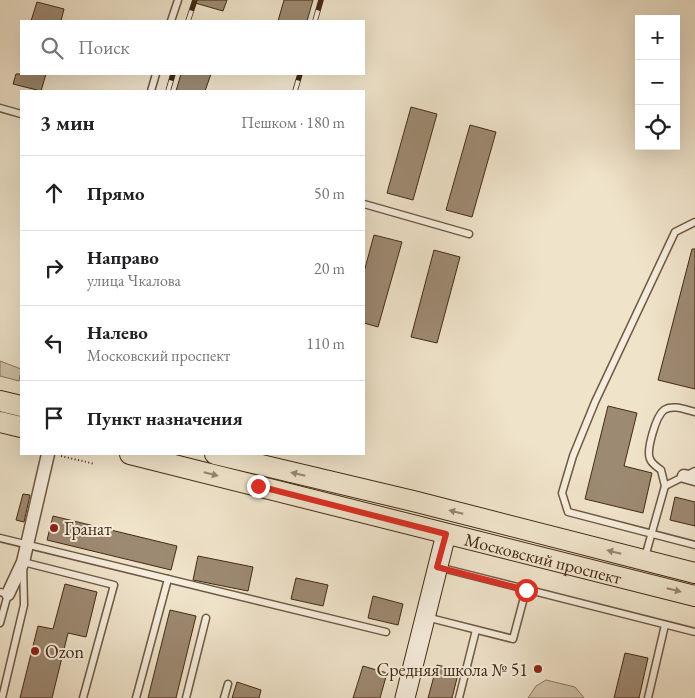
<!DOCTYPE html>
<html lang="ru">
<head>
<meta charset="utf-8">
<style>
	body { margin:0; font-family:"EB Garamond",serif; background:#f2f2f2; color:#202124 }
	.controls { position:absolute; right:15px; top:15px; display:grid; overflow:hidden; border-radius:0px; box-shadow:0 5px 20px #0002 }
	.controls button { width:45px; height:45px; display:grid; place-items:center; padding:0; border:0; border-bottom:1px solid #e0e0e0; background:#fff; color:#202124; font:25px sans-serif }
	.stop { position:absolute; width:15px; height:15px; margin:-11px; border:4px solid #d93025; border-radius:50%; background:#fff }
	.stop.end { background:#d93025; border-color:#fff; box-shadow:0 1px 5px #0008 }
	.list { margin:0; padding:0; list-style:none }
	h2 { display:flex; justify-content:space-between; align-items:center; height:65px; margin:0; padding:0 20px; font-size:21px }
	h2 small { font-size:16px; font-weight:400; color:#757577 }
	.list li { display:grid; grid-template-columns:32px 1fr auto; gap:15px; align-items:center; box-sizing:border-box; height:75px; padding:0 20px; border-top:1px solid #e0e0e0 }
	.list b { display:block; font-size:19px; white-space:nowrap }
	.list p { margin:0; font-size:16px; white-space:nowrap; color:#757577 }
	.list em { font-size:16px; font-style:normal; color:#757577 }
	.icon { flex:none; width:28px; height:28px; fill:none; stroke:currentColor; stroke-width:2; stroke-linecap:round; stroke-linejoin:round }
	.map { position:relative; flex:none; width:695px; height:698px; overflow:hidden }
	.search { position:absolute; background:#fff; box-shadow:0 5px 20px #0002; left:20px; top:20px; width:345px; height:55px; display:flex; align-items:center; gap:12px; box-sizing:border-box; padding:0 18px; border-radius:0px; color:#757577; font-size:19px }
	.panel { position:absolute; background:#fff; box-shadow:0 5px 20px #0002; left:20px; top:90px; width:345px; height:365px; border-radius:0px }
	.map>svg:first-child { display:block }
	.green { fill:#d2c4ab; stroke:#8b775f }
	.building { fill:#9d8a72; stroke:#442a13 }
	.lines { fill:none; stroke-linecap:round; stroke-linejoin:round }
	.lane-casing { stroke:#6f5841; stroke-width:9 }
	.street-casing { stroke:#6f5841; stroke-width:15 }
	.secondary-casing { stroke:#442a13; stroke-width:21 }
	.primary-casing { stroke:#442a13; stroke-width:22 }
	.path { stroke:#442a13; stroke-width:2; stroke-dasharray:1 2.5; stroke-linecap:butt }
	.lane { stroke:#f5eddd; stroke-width:6 }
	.street { stroke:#f5eddd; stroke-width:12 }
	.secondary { stroke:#f5eddd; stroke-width:19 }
	.primary { stroke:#efe3ca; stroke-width:20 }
	.rail-casing { stroke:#442a13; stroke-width:5.5 }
	.rail { stroke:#f5eddd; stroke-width:4; stroke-dasharray:11; stroke-linecap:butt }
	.oneway { fill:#9a866e }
	.route { stroke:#d93025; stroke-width:6 }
	.poi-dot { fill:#8f2418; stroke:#f5eddd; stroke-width:2 }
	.labels { text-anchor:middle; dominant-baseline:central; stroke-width:4; stroke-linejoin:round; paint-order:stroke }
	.poi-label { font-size:18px; fill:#442a13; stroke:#f5eddd; text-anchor:start }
	.street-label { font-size:18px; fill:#442a13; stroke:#f5eddd }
</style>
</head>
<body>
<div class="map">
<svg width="695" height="698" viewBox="0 0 695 698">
	<rect width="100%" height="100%" fill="#efe3ca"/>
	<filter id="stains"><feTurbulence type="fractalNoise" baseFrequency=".004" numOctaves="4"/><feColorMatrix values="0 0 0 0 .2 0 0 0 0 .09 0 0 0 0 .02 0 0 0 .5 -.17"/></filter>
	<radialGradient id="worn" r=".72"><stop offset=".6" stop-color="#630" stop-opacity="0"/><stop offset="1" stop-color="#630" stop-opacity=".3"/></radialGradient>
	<!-- green -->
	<g class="green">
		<polygon points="0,361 21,369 19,381 0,376"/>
		<polygon points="546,680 575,687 584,698 528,698 536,686"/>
	</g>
	<!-- building -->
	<g class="building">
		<polygon points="196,0 227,0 223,11 195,3"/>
		<polygon points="284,0 313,0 307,21 278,21"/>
		<polygon points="37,2 64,9 61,21 31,21"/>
		<polygon points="16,74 46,74 41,91 13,84"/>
		<polygon points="181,74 211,74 205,91 176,91"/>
		<polygon points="411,107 437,114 413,200 387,193"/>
		<polygon points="470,125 496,132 472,217 446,210"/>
		<polygon points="374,235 402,242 378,327 364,323 364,272"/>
		<polygon points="692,249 695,249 695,389 658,380"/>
		<polygon points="434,250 460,257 437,343 411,337"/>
		<polygon points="608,406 637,413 624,466 652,473 643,513 585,499"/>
		<polygon points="23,494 30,495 24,522 16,520"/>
		<polygon points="675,497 695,502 695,526 670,520"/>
		<polygon points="53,516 177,546 171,570 47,540"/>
		<polygon points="198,556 253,567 248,591 193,580"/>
		<polygon points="296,578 328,585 323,606 291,599"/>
		<polygon points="65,584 97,592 86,637 68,633 52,698 20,698 38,626 53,629"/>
		<polygon points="373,596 403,604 398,625 368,618"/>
		<polygon points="170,610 196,616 176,698 148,698"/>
		<polygon points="625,653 648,658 639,698 614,698"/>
		<polygon points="437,665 459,670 452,698 428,698"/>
		<polygon points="363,666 387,673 380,698 353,698"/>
		<polygon points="237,682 261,690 259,698 232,698"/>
	</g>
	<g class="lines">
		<!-- lane casing -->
		<g class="lane-casing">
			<g id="lane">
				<polyline points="171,21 178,0"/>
				<polyline points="151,91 156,74"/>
				<polyline points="0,108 21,114"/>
				<polyline points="364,204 469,234"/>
				<polyline points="695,222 675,232 595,402 573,456 562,493 568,512 695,545"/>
				<polyline points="665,486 695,471"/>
				<polyline points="0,538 386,632"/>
				<path d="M645,557L665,486L661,470C657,467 652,464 650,459C646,450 656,416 664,410C673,404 686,410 695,412"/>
				<polyline points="438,567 695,632"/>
				<polyline points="0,592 8,594 0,623"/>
				<polyline points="426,617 513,639 526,590"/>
				<polyline points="2,698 24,605 23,562 114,585 83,698"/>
				<polyline points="136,698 168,579"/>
				<polyline points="186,698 206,618"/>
				<polyline points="224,698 228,684"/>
				<polyline points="459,698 476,630"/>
				<polyline points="648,698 665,625"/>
			</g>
		</g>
		<!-- street casing -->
		<g class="street-casing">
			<g id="street">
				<polyline points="684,476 695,479"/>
				<polyline points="8,594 23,562 48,454"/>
			</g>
		</g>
		<!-- secondary casing -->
		<g class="secondary-casing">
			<polyline id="secondary" points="405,698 446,534"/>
		</g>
		<!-- primary casing -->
		<g class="primary-casing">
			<g id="primary">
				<polyline points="0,401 21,406"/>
				<polyline points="0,422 21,427"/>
				<path id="s1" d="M130,454L695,596"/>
				<polyline points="215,454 413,501 695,573"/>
			</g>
		</g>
		<!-- path -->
		<polyline class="path" points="61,456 95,464"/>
		<!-- lane -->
		<use href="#lane" class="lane"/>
		<!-- street -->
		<use href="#street" class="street"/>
		<!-- secondary -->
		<use href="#secondary" class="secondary"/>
		<!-- primary -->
		<use href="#primary" class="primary"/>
		<!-- rail casing -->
		<g class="rail-casing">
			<g id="rail">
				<polyline points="188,21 195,0"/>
				<polyline points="315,21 321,0"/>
				<polyline points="168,91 173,74"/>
				<polyline points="295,91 300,74"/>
			</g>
		</g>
		<!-- rail -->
		<use href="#rail" class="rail"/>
	</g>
	<!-- one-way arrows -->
	<defs><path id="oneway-solid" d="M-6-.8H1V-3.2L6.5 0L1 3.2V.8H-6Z" transform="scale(1.25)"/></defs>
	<g class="oneway">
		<use href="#oneway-solid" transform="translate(211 474) rotate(14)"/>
		<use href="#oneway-solid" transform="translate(298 474) rotate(-167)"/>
		<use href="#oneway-solid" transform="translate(456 512) rotate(-166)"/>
		<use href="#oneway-solid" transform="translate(614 552) rotate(-166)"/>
		<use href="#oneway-solid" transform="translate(674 590) rotate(14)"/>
	</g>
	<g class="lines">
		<!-- route -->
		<polyline class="route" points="258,486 446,534 437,567 526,590"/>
	</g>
	<!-- markers -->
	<g class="poi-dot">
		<circle cx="54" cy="528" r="5"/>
		<circle cx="35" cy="651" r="5"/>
		<circle cx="538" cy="669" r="5"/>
	</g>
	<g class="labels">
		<!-- poi labels -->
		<g class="poi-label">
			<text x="64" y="528">Гранат</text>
			<text x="45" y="651">Ozon</text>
			<text x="528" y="669" text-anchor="end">Средняя школа № 51</text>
		</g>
		<!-- street labels -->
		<g class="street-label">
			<text stroke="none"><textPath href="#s1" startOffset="426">Московский проспект</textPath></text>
		</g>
	</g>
	<rect width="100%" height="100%" filter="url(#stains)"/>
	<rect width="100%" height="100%" fill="url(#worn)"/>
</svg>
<div class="controls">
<button>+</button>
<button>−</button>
<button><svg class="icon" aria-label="locate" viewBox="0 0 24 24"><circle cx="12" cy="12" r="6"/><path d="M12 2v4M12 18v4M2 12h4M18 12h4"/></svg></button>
</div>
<div class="stop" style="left:526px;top:590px"></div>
<div class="stop end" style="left:258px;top:486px"></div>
<div class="search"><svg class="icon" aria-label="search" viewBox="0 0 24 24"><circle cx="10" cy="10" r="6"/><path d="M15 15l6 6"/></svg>Поиск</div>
<section class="panel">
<h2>3 мин<small>Пешком · 180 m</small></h2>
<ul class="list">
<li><svg class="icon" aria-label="ahead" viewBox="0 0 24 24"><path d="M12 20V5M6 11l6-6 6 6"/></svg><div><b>Прямо</b></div><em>50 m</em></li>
<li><svg class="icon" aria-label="right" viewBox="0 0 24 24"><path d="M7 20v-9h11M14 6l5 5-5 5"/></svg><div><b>Направо</b><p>улица Чкалова</p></div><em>20 m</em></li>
<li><svg class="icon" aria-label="left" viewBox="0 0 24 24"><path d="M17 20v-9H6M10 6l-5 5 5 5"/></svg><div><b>Налево</b><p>Московский проспект</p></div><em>110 m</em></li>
<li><svg class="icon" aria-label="arrive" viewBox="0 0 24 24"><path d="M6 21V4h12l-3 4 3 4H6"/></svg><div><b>Пункт назначения</b></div></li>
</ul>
</section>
</div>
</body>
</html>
